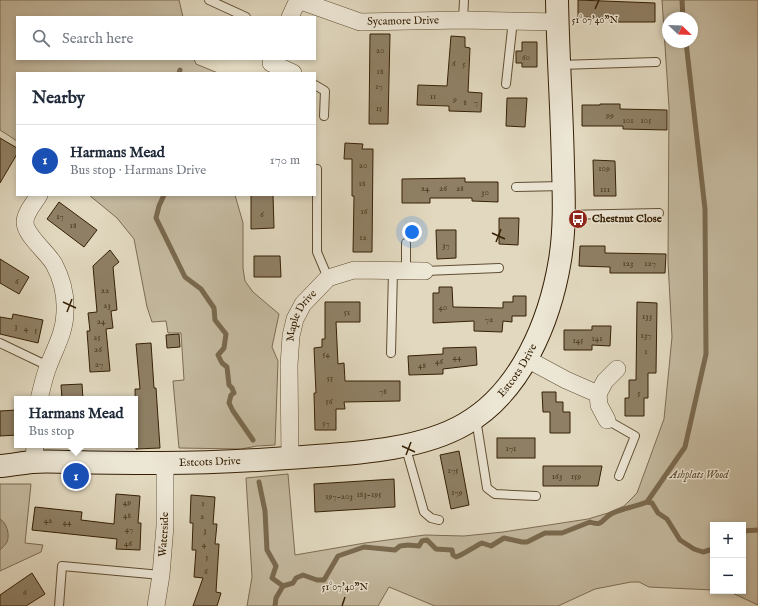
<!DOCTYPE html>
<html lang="en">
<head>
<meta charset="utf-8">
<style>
	body { margin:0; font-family:"IM FELL English",serif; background:#f6f6f7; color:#1f2937 }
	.controls { position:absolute; right:12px; bottom:12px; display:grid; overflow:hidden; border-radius:0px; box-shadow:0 2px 6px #0003 }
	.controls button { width:36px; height:36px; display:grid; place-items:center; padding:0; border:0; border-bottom:1px solid #e0e1e3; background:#fff; color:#1f2937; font:20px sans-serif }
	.compass { position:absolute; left:662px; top:12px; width:36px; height:36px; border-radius:50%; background:#fff; box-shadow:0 2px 6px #0003; rotate:113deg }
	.you { position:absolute; left:412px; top:232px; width:14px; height:14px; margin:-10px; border:3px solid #fff; border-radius:50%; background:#1a73e8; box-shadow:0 0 0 6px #1a73e833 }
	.badge { display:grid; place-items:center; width:26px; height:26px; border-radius:50%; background:#7c3aed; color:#fff; font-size:13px; font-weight:700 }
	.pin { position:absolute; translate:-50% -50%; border:2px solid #fff; box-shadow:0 1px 4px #0006 }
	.popup { position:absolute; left:14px; top:396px; width:124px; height:52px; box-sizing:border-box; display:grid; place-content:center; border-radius:0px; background:#fff; filter:drop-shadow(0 1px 3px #0005); font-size:13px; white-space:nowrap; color:#747a83 }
	.popup b { font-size:15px; color:#1f2937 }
	.popup::after { content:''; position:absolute; left:50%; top:100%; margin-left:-8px; border:8px solid transparent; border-top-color:#fff }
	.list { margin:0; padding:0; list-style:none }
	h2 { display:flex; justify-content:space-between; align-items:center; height:52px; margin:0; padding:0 16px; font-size:17px }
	h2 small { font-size:13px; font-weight:400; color:#747a83 }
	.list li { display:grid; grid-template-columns:26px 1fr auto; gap:12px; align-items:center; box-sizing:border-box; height:72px; padding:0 16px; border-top:1px solid #e0e1e3 }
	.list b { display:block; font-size:15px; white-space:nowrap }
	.list p { margin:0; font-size:13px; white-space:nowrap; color:#747a83 }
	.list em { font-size:13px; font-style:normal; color:#747a83 }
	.icon { flex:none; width:22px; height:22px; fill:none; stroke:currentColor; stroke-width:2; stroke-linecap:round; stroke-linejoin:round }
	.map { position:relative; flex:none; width:758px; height:606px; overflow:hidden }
	.search { position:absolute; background:#fff; box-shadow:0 2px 6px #0003; left:16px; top:16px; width:300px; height:44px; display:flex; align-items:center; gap:10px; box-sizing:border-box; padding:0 14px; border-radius:0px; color:#747a83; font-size:15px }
	.panel { position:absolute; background:#fff; box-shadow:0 2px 6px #0003; left:16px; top:72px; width:300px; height:124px; border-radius:0px }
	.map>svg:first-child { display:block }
	.green { fill:#c4b99f; stroke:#7d6c52; fill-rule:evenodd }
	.water { fill:#a7997f; stroke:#7a694e }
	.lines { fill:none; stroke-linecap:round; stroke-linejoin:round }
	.stream { stroke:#7a694e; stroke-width:5 }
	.building { fill:#8f8065; stroke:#362004 }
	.lane-casing { stroke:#614e33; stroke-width:10 }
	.street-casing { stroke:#614e33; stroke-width:18 }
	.secondary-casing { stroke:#362004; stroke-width:24 }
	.lane { stroke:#ece6d5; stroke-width:8 }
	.street { stroke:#ece6d5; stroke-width:17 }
	.secondary { stroke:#ece6d5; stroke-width:22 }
	.ticks { fill:none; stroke:#362004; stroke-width:1.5 }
	.labels { text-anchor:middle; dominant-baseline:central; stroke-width:3; stroke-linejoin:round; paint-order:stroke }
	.number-label { font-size:9px; fill:#4c381c }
	.street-label { font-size:11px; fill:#362004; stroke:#ece6d5 }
	.poi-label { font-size:11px; font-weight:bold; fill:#362004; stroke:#ece6d5; text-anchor:start }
	.park-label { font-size:11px; font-style:italic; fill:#5a462b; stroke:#ece6d5 }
	.ticks-label { font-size:10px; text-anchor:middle; fill:#362004; stroke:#ece6d5; stroke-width:3; stroke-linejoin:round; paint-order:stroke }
</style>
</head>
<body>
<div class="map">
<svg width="758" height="606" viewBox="0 0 758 606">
	<rect width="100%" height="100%" fill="#e1d8bf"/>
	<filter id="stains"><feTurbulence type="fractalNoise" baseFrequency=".005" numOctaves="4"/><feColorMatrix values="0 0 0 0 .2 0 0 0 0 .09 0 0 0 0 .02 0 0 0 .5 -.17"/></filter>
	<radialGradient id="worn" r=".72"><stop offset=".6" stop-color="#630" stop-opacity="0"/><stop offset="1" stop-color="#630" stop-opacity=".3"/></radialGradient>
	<!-- green -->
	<g class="green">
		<polygon points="0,0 179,0 183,17 17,17 17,59 194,59 196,64 218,73 17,73 17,141 0,130"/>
		<path d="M662,0H758V605L728,591H743V525H713V590L649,587L639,582H631L595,589L558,606H435L389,587L378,606H247L252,577L246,478L288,474L295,555L365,543L425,535L464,536L503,532L588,519L608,513L624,506L637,493L664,419L672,337L668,262L669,107ZM668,18H692V42H668Z"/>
		<polygon points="89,195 235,195 243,223 243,268 245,281 253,292 279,314 272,347 278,361 275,445 257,446 241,449 179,448 173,381 184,380 181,333 168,333 166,321 152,322 147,307 134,239 117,218"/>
		<polygon points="0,484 31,484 25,543 43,545 41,552 0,571"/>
	</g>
	<!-- water -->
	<path class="water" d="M0,519C7,523 10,535 7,542C5,545 2,548 0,550Z"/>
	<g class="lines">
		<!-- stream -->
		<g class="stream">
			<polyline points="682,0 683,18"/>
			<polyline points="179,73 180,70"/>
			<polyline points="164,195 159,206 156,218 185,277 201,289 214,308 215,320 226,334 224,348 218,355 222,363 227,367 229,385 232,388 234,393 231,395 229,403 233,411 253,440"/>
			<polyline points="259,482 265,511 267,550 276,566 272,578 283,586"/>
			<polyline points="647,502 652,503 658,513 667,519 680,540 694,549 703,552 713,549"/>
			<polyline points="743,531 758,530"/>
			<path d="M275,606L276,598L283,586L293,583L296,578L303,575L317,580H324L338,556L364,547L395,550L400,546L408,545L419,546L422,541L427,540L436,549L452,550L453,555L456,557C465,554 473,547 482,543L491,546L504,538L522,542H527L545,533H562L590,522C603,527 602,519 611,514C623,508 635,507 647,502L685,447L706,354L705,209L686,42"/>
		</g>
	</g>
	<!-- building -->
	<g class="building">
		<polygon points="578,0 655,3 655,22 610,22 610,18 578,17"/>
		<polygon points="370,34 390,34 388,124 369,124"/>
		<polygon points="451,36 465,37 465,47 470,48 468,92 482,93 481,112 449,111 449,106 417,105 418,85 447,86"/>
		<polygon points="522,42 537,42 537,67 522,67 522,63 516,63 516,51 522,51"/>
		<polygon points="507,98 527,98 525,127 506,126"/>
		<polygon points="600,104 620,104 620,109 667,110 667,130 623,129 623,126 582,126 582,105 600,105"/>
		<polygon points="0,138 17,148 17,154 0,183"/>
		<polygon points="345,143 363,144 362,149 373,149 372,252 353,252 354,196 352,196 352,159 344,159"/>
		<polygon points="593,160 615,161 616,196 594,196"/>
		<polygon points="465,178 465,182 498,182 498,202 472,201 472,198 430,198 430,203 402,203 402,179"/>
		<polygon points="251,195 273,195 274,228 251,229"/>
		<polygon points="59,202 97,230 84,247 47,219"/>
		<polygon points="499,218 519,218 518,245 499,244"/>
		<polygon points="436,230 456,230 456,258 437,259"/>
		<polygon points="580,246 605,246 605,253 666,254 665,273 610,273 610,267 579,266"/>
		<polygon points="110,250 119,262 113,267 117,310 111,311 113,328 106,329 110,371 90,372 87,331 90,331 88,313 97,312 93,266"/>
		<polygon points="254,256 280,256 281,277 254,277"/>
		<polygon points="0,259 29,277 19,294 0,283"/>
		<polygon points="439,287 452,287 453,307 503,308 503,302 513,302 513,296 526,296 526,316 512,316 512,322 503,321 502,332 474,331 474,321 433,323 433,293 439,293"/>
		<polygon points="325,302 360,302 360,322 336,322 338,364 344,363 345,381 400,381 400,401 344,402 345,409 336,409 336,430 315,430 314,393 316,393 314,348 322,347 322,339 325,339"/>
		<polygon points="637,302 657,303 656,373 648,373 648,398 644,398 644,416 625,416 625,398 629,398 629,380 636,380"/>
		<polygon points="13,314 43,320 38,343 0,334 0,317 12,319"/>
		<polygon points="592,326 611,326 610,346 592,345 592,350 564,350 564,330 592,330"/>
		<polygon points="179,334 180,347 167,348 166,335"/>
		<polygon points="151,343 154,388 156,388 160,448 136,449 135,389 140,389 136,344"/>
		<polygon points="476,347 477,365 443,369 443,374 409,375 408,356 443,354 443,348"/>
		<polygon points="82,384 83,399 62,399 61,385"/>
		<polygon points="542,392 556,392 556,402 563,402 563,412 570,412 570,433 550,433 550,412 543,412"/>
		<polygon points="17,410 17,435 0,436 0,411"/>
		<rect x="497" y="438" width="38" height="20"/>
		<polygon points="459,451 469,505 451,509 440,455"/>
		<polygon points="543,466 602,466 598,486 543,486"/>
		<polygon points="394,479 395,507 315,512 314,484"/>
		<polygon points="116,494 140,496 138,523 141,523 140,550 116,549 117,539 32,530 35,507 82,512 81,520 114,524"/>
		<polygon points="191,495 215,497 213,524 217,524 215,544 219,544 216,592 221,593 217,606 193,606 203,578 194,577 196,550 192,550 193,523 190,523"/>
		<polygon points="32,573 45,594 26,606 0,606 0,595"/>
	</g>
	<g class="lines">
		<!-- lane casing -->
		<g class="lane-casing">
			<g id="lane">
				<polyline points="209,0 246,17"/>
				<polyline points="463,20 464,0"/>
				<polyline points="559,65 656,62"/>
				<polyline points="506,84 513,20"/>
				<polyline points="315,85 325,91 324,116"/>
				<polyline points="317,169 317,252 328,278"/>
				<polyline points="516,187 563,186"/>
				<polyline points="564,215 659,213"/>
				<polyline points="406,271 406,243"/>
				<polyline points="425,271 499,268"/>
				<polyline points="0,343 48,366"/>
				<polyline points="391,353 393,271"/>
				<polyline points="476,419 487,488 495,494 536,496"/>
				<polyline points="607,420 635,436 619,476"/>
				<polyline points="405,445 424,512 431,518 439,520"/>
				<polyline points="59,606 62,566 161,575"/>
			</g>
		</g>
		<!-- street casing -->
		<g class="street-casing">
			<g id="street">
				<path id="s1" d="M298,0L360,22L463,20L557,22"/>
				<polyline points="290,17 298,0"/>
				<polyline points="272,59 271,63 293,73"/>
				<polyline points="527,359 566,380 598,394 599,405 607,420"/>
				<polyline points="598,394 605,381 617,369"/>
				<path d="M39,399C42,388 44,377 48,367C55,348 65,332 65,312C66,295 62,279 54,264C47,252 25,235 25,222C25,213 35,202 39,195"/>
				<path id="s2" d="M290,458L289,365L291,336L295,319L303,304L328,278L354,270L425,271"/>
				<polyline points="34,462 35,445"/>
				<path id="s3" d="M156,606L161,575L165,526V463"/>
			</g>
		</g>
		<!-- secondary casing -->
		<g class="secondary-casing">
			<g id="secondary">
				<path id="s4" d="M0,466C11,465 22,463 32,462C46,461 60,462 74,462C104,463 133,463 163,463C214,463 265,460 316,456C363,453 424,448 465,424C521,392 550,321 560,260C565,229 564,198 563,167C562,112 558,56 557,0"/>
			</g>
		</g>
		<!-- lane -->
		<use href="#lane" class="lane"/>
		<!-- street -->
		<use href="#street" class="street"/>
		<!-- secondary -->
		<use href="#secondary" class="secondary"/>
	</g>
	<!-- ticks -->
	<path class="ticks" d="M595,9L599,0M492,233L505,239M496,242L501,229M63,302L76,308M67,312L72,299M402,446L415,452M406,455L411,442M342,606L345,597"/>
	<!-- icons -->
	<defs>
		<g id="bus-disc" transform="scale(1)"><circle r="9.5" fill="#8f2418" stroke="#ece6d5"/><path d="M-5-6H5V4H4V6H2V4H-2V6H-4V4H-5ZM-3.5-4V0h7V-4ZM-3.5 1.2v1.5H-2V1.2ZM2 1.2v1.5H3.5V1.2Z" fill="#fff"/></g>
	</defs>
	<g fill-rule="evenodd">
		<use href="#bus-disc" x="578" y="219"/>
	</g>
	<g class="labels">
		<!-- number labels -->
		<g class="number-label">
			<text x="380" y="50">20</text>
			<text x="526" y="57">60</text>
			<text x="454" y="63">6</text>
			<text x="464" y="64">5</text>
			<text x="380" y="71">18</text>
			<text x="379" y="86">17</text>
			<text x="433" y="96">11</text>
			<text x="455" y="99">9</text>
			<text x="465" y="102">8</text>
			<text x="476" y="102">7</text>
			<text x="379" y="108">15</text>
			<text x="610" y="115">99</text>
			<text x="628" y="120">101</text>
			<text x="646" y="120">105</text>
			<text x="363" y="165">20</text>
			<text x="604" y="168">109</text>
			<text x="362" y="183">18</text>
			<text x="425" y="188">24</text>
			<text x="443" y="188">26</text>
			<text x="460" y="188">28</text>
			<text x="605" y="189">111</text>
			<text x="485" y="192">30</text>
			<text x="364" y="211">16</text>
			<text x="262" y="214">6</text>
			<text x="60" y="216">17</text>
			<text x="73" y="225">18</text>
			<text x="363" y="237">12</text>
			<text x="446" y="245">37</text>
			<text x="628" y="263">123</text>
			<text x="650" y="263">127</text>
			<text x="17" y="281">6</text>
			<text x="105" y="290">22</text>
			<text x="107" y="305">23</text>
			<text x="443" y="307">40</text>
			<text x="347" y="312">51</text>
			<text x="647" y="316">133</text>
			<text x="489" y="319">72</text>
			<text x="101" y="321">24</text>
			<text x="16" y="326">3</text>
			<text x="26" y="328">4</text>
			<text x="36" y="330">5</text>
			<text x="646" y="335">137</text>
			<text x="97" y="337">25</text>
			<text x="597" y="338">141</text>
			<text x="578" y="340">145</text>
			<text x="98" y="349">26</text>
			<text x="646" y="351">1</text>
			<text x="326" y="354">54</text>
			<text x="457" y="357">44</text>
			<text x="439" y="361">46</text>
			<text x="99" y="364">27</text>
			<text x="422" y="365">48</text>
			<text x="330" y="378">55</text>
			<text x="383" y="391">78</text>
			<text x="639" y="393">5</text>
			<text x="329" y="401">56</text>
			<text x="326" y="423">57</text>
			<text x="511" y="448">171</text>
			<text x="453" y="470">175</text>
			<text x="557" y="476">163</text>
			<text x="576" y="476">159</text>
			<text x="457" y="492">179</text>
			<text x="369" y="494">183-195</text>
			<text x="339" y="496">197-203</text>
			<text x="127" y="502">49</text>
			<text x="203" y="503">1</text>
			<text x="127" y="515">48</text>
			<text x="202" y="516">2</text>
			<text x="48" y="520">42</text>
			<text x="67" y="522">44</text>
			<text x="129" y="529">47</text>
			<text x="205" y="530">3</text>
			<text x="128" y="543">46</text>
			<text x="204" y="544">4</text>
			<text x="207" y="557">5</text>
			<text x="206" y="571">6</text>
			<text x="25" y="592">6</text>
		</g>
		<!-- street labels -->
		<g class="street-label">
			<text stroke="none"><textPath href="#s1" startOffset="109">Sycamore Drive</textPath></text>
			<text stroke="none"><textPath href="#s2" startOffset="145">Maple Drive</textPath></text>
			<text stroke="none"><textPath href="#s4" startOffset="546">Estcots Drive</textPath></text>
			<text stroke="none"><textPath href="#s4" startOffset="210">Estcots Drive</textPath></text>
			<text stroke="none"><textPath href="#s3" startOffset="72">Waterside</textPath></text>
		</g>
		<!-- poi labels -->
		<g class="poi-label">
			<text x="592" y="219">Chestnut Close</text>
		</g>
		<!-- park labels -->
		<g class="park-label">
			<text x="699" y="475">Ashplats Wood</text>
		</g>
	</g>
	<g class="ticks-label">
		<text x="595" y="23">51°07'40"N</text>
		<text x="345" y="590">51°07'40"N</text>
	</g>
	<rect width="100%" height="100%" filter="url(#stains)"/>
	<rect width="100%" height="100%" fill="url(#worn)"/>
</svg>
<div class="controls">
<button>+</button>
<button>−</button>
</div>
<svg class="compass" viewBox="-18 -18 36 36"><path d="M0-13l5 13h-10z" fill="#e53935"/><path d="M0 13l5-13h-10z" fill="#747a83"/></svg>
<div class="you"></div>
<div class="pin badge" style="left:76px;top:476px;background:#1a4fb4">1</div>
<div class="popup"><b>Harmans Mead</b>Bus stop</div>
<div class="search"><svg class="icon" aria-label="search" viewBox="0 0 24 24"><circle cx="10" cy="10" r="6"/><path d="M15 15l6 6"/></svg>Search here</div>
<section class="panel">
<h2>Nearby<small></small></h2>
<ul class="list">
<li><span class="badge" style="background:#1a4fb4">1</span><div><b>Harmans Mead</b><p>Bus stop · Harmans Drive</p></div><em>170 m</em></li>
</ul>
</section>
</div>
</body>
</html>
